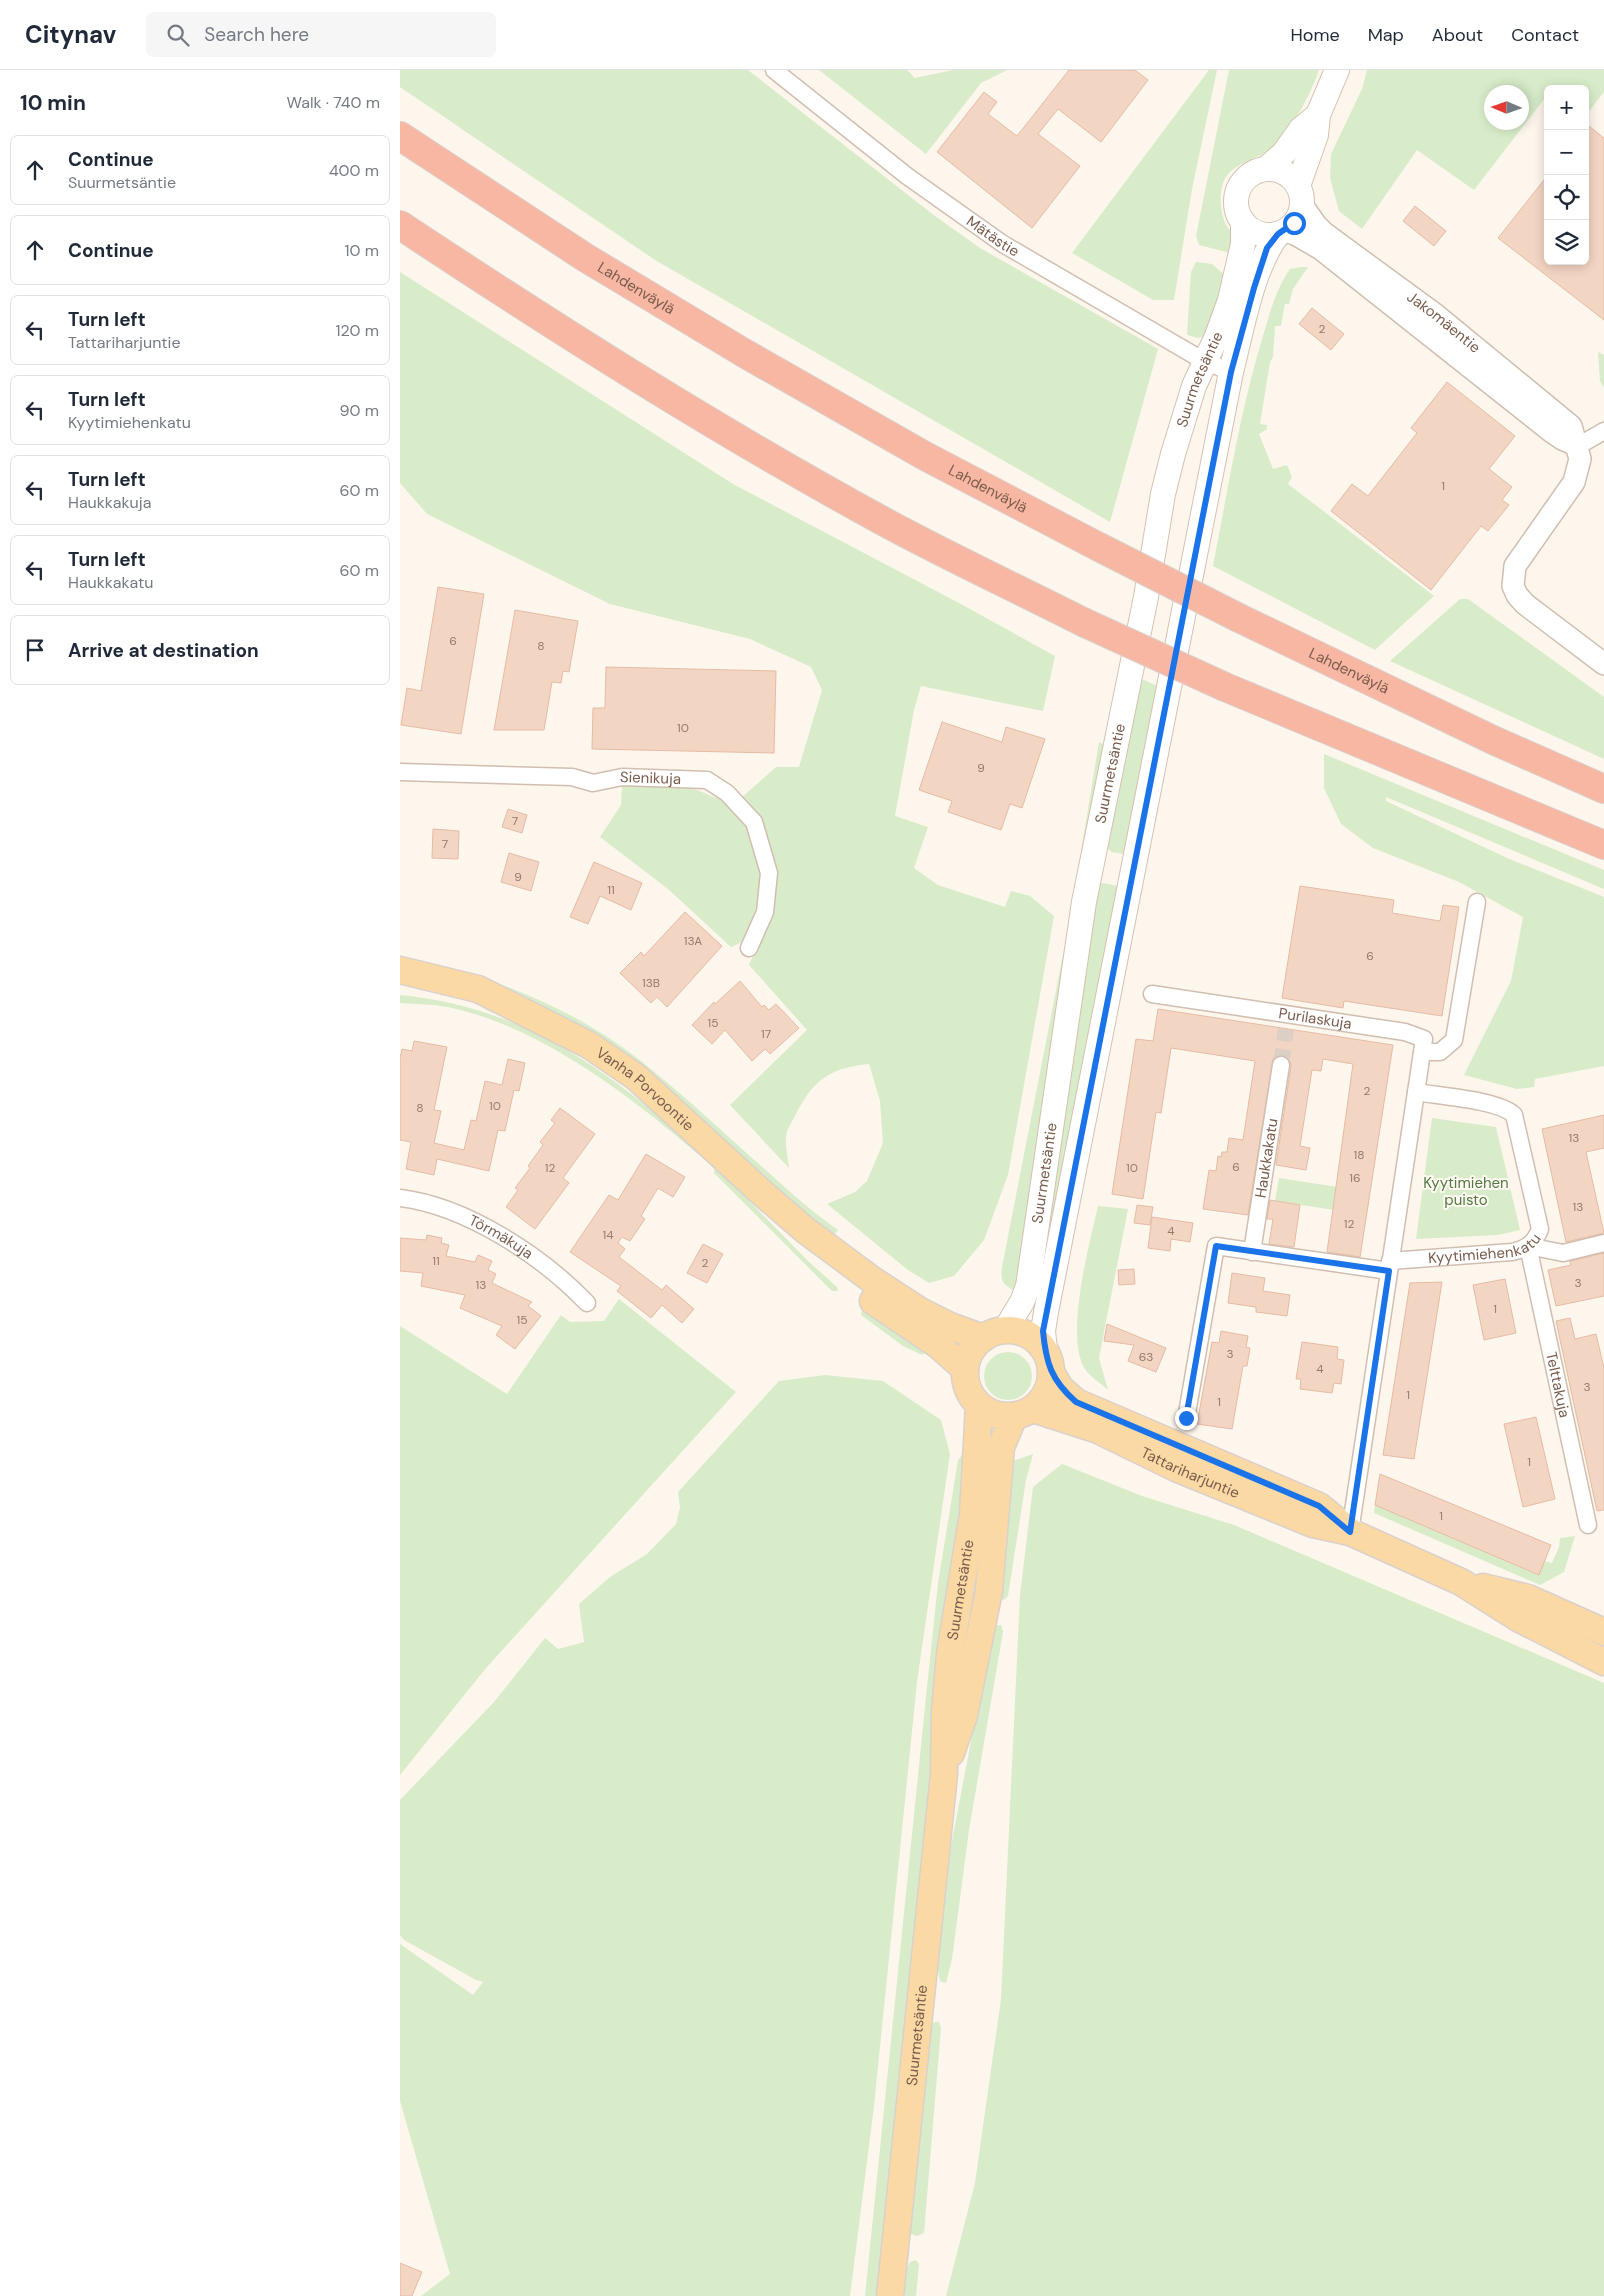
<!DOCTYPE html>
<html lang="en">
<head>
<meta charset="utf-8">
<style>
	body { margin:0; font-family:"DM Sans",sans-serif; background:#f6f6f7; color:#1f2937 }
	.controls { position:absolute; right:15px; top:15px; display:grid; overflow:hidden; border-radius:8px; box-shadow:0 2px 12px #0003 }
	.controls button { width:45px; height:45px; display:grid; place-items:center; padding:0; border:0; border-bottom:1px solid #e0e1e3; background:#fff; color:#1f2937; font:25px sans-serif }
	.compass { position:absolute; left:1084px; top:15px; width:45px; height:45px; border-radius:50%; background:#fff; box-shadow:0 2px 12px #0003; rotate:272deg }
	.stop { position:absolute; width:15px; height:15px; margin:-11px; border:4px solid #1a73e8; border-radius:50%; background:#fff }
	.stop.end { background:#1a73e8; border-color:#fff; box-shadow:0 1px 5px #0008 }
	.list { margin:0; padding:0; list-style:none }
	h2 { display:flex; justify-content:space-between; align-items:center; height:65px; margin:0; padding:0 20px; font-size:21px }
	h2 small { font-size:16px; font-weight:400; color:#747a83 }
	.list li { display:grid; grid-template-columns:32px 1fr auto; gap:15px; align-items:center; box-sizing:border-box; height:70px; margin:0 10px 10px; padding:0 10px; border:1px solid #e0e1e3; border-radius:8px }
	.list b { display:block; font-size:19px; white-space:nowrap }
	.list p { margin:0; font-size:16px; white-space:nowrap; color:#747a83 }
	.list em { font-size:16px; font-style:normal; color:#747a83 }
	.icon { flex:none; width:28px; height:28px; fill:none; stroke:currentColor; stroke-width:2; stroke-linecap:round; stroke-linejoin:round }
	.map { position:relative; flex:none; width:1204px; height:2226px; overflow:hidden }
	header { display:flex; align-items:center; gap:30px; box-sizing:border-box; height:70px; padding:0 25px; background:#fff; border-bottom:1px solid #e0e1e3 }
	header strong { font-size:24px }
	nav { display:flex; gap:28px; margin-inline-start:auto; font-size:18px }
	.search { width:350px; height:45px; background:#f6f6f7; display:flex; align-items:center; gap:12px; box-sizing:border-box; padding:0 18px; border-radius:8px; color:#747a83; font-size:19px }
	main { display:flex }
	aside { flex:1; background:#fff }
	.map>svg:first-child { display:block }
	.green { fill:#d8ecc9; fill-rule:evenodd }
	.building { fill:#f3d5c3; stroke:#e6bba3 }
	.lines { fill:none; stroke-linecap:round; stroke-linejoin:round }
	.minor-tunnel { stroke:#dcd0c4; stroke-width:16; stroke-dasharray:16 8; stroke-linecap:butt }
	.minor-casing { stroke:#d1beb0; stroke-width:19 }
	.tertiary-casing { stroke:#d1beb0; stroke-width:24 }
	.secondary-casing { stroke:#d6c0b0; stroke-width:26 }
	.primary-casing { stroke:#dad1cd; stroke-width:29 }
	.motorway-casing { stroke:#dad1cd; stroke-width:30 }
	.minor { stroke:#fff; stroke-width:16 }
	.tertiary { stroke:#fff; stroke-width:21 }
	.secondary { stroke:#fff; stroke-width:24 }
	.primary { stroke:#fbd9a5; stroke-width:26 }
	.motorway { stroke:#f7b7a3; stroke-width:28 }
	.motorway-bridge-casing { stroke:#dad1cd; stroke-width:30; stroke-linecap:butt }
	.motorway-bridge { stroke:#f7b7a3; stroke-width:28 }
	.route { stroke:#1a73e8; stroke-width:6 }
	.labels { text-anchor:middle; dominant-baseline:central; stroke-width:4; stroke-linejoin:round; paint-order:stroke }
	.number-label { font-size:12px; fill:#987a6a }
	.street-label { font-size:15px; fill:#7a5c4d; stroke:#fffaf3 }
	.park-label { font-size:15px; fill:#537a41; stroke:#fffaf3 }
</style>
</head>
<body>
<header>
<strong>Citynav</strong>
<div class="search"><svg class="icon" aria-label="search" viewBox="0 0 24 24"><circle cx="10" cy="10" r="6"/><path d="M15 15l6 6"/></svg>Search here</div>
<nav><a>Home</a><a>Map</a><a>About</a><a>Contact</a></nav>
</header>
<main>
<aside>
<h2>10 min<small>Walk · 740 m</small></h2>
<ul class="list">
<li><svg class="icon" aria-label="ahead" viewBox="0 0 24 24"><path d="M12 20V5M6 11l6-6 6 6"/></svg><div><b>Continue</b><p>Suurmetsäntie</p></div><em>400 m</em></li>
<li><svg class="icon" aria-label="ahead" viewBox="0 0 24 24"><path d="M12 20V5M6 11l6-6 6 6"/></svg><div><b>Continue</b></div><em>10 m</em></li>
<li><svg class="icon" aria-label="left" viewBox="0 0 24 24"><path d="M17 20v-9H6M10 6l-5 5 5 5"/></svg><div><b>Turn left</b><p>Tattariharjuntie</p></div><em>120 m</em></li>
<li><svg class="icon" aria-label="left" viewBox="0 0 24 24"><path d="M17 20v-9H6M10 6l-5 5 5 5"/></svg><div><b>Turn left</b><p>Kyytimiehenkatu</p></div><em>90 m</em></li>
<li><svg class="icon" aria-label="left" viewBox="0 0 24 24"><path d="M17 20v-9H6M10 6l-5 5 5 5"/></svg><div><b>Turn left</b><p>Haukkakuja</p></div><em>60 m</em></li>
<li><svg class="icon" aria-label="left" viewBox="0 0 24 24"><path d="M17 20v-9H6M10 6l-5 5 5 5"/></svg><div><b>Turn left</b><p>Haukkakatu</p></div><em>60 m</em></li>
<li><svg class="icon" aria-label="arrive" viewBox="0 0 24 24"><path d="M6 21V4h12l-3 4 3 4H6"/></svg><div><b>Arrive at destination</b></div></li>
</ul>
</aside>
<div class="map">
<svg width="1204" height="2226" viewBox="0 0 1204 2226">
	<rect width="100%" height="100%" fill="#fdf6ec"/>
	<!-- green -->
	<g class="green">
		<polygon points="0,0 348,0 535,146 580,178 758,279 710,452 255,190 0,17"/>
		<polygon points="419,0 507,0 515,8 553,0 607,0 581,13 526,84"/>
		<polygon points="809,0 817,0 792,119 774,230 753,230 672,183"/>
		<path d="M829,0H919C910,25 894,57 874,76C858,92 828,91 822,117C819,129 821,144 826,155C828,158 831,161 833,165C834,170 833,178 834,184L799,175L796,166Z"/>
		<path d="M967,0H1204V22L1189,41L1185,37V19H1161L1156,14L1152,19H1148V24L1074,120L1017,80L962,159L939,141L930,108L931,84L962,19ZM1092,22H1122V52H1092Z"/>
		<polygon points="796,192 812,194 828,208 805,266 798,268 787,265 791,202"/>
		<path d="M901,197H908L893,219L889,234H885L881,256H875L873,287L870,292L860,354L867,355V359L859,364L873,399L887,395L892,407L888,414L1034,526L975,580L813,496C828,419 840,341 863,266C870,242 876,219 890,199Z"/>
		<path d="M0,202L333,414L559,533L655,586L643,641L521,616L514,640L495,746L528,757L514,798L538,815L605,837L611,821L630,826L654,846L608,1105L584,1170L554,1206L529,1213L508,1200L427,1134L455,1122L467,1111L483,1073L480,1031L469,994C429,998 413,1010 395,1046C392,1052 386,1060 386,1067C385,1077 388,1088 389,1098L330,1035L407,960L349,895L372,843L375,802L358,744L341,728L376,697H399L422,620L411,597L350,569L210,534L27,444L0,413Z"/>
		<polygon points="1198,282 1204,285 1204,318 1200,311"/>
		<polygon points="1060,529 1068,529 1204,627 1204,689 990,591"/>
		<polygon points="735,606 762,618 729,785 712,782 708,779 708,774 726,687"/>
		<polygon points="699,672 708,677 679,806 678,800"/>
		<polygon points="924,684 1204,800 1204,819 986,727 986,731 1107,788 1204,827 1204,996 1135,1009 1134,1017 1117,1019 1064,1005 1111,911 1123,847 1059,812 973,778 941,754 924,718"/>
		<polygon points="222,716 290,717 321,730 349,755 365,803 361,842 347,870 331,877 268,819 200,767 221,735"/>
		<polygon points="703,813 723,817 642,1230 633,1227 697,815"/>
		<path d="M671,844L616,1221C603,1216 600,1211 602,1197Z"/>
		<path d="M0,886C90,904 181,940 252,1000C289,1030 324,1063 360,1095C386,1118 409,1140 438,1160L435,1164L406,1146L269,1024L0,892Z"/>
		<path d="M0,925C124,937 211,1001 300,1083L298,1084C228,1024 128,947 34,935C23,934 11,934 0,933Z"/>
		<polygon points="1032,1048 1096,1057 1120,1160 1098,1165 1016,1169"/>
		<polygon points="315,1096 409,1192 437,1217 438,1221 432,1221 314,1103"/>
		<polygon points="879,1108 970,1122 967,1145 875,1131"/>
		<path d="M698,1136L728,1139L699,1288L708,1320C701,1313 690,1307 685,1299C664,1267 690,1172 698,1136Z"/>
		<polygon points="219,1229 336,1322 86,1598 0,1705 0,1256 107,1324 161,1245 170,1252 204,1251"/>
		<polygon points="463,1235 529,1279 522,1285 503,1276 461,1245"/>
		<circle cx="608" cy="1306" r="24"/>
		<polygon points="425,1305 483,1311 541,1350 550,1384 517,1612 474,2036 450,2226 21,2226 50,2204 0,2031 0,1874 73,1925 83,1912 76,1910 4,1870 0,1865 0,1730 94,1632 145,1568 158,1579 184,1572 179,1534 210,1507 247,1484 276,1454 280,1437 278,1422 379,1311"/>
		<polygon points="570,1382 479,2226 465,2226 526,1627 538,1513 558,1390 563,1384"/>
		<polygon points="633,1384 626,1410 608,1526 604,1530 597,1528 607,1393"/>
		<polygon points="662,1394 742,1426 834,1455 1204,1613 1204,2226 546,2226 575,2113 601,1929 620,1525 633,1417"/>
		<polygon points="975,1435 1138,1505 1144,1491 1152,1493 1159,1477 1160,1468 1175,1466 1164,1502 1140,1515 974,1443"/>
		<polygon points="601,1555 603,1562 569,1760 552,1889 546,1913 540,1911 537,1896 551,1776 593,1556"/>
		<polygon points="535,1952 539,1952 541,1958 524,2163 517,2166 511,2164 510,2156 531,1955"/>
		<polygon points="516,2190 519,2194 516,2226 504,2226 507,2198 510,2192"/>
	</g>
	<!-- building -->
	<g class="building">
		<polygon points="669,0 735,0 748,10 701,72 658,39 638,64 680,96 632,158 537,82 584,22 597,32 588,44 617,66"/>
		<polygon points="1185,53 1204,68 1204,250 1098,168 1148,105 1148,191 1185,191"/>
		<polygon points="1015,136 1046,161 1034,176 1003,151"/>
		<polygon points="912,238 944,264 931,280 899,254"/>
		<polygon points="1047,312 1115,366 1089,399 1112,417 1102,430 1109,435 1088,461 1081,456 1031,520 931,441 952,414 968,426 1017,363 1011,358"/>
		<polygon points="38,517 84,524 61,664 1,655 7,618 21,621"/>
		<polygon points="115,540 178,551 169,602 163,601 161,613 152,612 144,660 94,660"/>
		<polygon points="206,597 376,601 374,683 192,679 193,638 205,638"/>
		<polygon points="542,652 602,672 606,657 645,669 622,738 610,734 601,760 548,742 552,731 519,720"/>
		<polygon points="108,739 127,745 122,763 102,757"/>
		<polygon points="33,759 59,761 58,789 32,788"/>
		<polygon points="109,783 139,792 131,821 101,812"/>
		<polygon points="194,792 242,813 231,840 200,826 188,854 170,847"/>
		<polygon points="900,816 994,830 992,843 1040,851 1043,835 1059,837 1042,946 944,931 943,938 882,928"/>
		<polygon points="285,842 322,876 267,937 257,927 251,933 220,903 241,882 244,886"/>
		<polygon points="340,911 362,937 364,935 369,940 376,934 399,958 370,984 365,979 352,991 325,960 312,974 292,955 314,932 315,934"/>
		<polygon points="758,939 993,975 960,1187 927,1182 953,994 923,989 921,1001 912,1000 900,1076 910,1078 906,1100 876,1095 891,996 890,991 883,985 873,989 848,1145 803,1139 809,1100 816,1101 818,1086 821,1087 822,1082 827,1082 829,1068 843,1070 855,991 771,978 761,1043 756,1042 743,1129 712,1124 736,969 753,971"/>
		<polygon points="14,971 47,977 34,1040 41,1041 34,1073 64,1080 71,1050 76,1051 85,1011 102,1015 108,989 125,993 119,1021 114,1020 105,1061 98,1060 89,1101 37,1089 34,1105 6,1099 11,1072 0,1070 0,988 2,979 12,981"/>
		<polygon points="160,1038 195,1064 163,1108 169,1113 135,1159 106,1137 118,1120 115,1118 130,1098 128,1096 143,1075 140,1072 155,1053 151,1050"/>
		<polygon points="1204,1045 1204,1078 1186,1082 1204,1163 1166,1172 1142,1059"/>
		<polygon points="246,1084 285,1107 273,1127 258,1118 241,1146 245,1149 230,1171 222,1167 218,1173 225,1179 219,1187 262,1220 266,1215 294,1239 282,1253 262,1235 251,1248 217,1221 221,1216 170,1182 209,1125 218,1130"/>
		<polygon points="870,1130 900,1135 894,1177 869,1174 873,1149 867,1149"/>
		<polygon points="737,1135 753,1137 750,1155 734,1153"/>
		<polygon points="752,1147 793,1153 790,1172 771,1169 770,1181 748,1178"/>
		<polygon points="27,1165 42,1168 41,1173 49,1175 46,1186 75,1192 78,1185 92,1191 88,1200 96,1204 92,1213 132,1232 128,1236 141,1246 115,1279 96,1265 102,1256 60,1238 65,1225 21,1216 23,1203 0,1201 0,1168 26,1170"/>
		<polygon points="303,1174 323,1184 307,1213 287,1203"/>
		<polygon points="1204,1183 1204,1226 1156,1236 1148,1200 1171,1195 1170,1191"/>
		<polygon points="734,1199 735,1214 719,1215 718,1200"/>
		<polygon points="832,1203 865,1208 863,1221 890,1225 887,1246 856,1242 856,1237 828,1233"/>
		<polygon points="1105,1209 1116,1263 1084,1270 1073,1215"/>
		<polygon points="1042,1212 1014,1389 983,1385 1010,1213"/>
		<polygon points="1170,1248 1175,1269 1196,1264 1204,1298 1204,1440 1197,1441 1156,1251"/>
		<polygon points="707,1254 766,1278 756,1302 728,1291 734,1275 704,1271"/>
		<polygon points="821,1261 848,1266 846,1277 850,1278 847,1296 843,1296 832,1359 797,1354 812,1272 819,1273"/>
		<polygon points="902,1272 938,1277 937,1289 944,1290 941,1314 934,1313 932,1323 900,1319 901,1309 896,1309"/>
		<polygon points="1136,1347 1155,1429 1123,1437 1104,1354"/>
		<polygon points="980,1404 1151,1475 1139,1505 975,1435"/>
		<polygon points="0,2193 22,2202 12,2226 0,2226"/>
	</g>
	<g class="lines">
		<!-- minor-tunnel -->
		<polyline class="minor-tunnel" points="881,995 886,959"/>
		<!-- minor casing -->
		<g class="minor-casing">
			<g id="minor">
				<path id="s1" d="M374,0L507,106L603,174L804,291L831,302"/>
				<polyline points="1178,376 1204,361"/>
				<path id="s2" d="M0,702L172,707L193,713L222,707L307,710L327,723L354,752L369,803L365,842L349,878"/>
				<path id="s3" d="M752,924L1005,962L1024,969L950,1462"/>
				<polyline points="1022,982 1040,982 1054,970 1077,832"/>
				<path id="s4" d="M0,1128C66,1136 142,1186 187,1233"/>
				<path id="s5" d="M1128,1176L1188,1455"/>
				<polyline points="1128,1176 1163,1183 1204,1173"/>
				<path id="s6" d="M852,1182L881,995"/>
				<path id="s7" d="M990,1191L1112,1182C1126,1179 1135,1173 1140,1159L1114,1045C1099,1030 1039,1026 1016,1022"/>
				<polyline points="786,1349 816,1176 989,1201"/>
			</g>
		</g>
		<!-- tertiary casing -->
		<g class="tertiary-casing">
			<g id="tertiary">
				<path id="s8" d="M902,135L916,155L924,163L1036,245L1171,356L1180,389L1174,412L1115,496L1113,516L1117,525L1125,534L1204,594"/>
				<polyline points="884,161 895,164 921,179 1152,362 1162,369 1178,376"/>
			</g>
		</g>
		<!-- secondary casing -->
		<g class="secondary-casing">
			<g id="secondary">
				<circle cx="869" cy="132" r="33"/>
				<polyline points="866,99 884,83 901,59 918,45"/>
				<polyline points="898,116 916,65 918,45 937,0"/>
				<path id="s9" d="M605,1260L622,1232L628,1216L684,832L746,527L763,424L773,384L794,316L817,266L830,230L843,174V152"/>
				<path d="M645,1280L643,1261L646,1242L831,302C842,259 852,198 878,164"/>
			</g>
		</g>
		<!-- primary casing -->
		<g class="primary-casing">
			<g id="primary">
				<path id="s10" d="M0,900L78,919L189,975L236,1007L361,1122L405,1160L471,1209L520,1241L550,1256L583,1268"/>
				<polyline points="473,1231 538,1275 565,1299"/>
				<circle cx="608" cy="1303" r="43"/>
				<polyline points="652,1304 660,1318 676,1332 919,1436 948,1460"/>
				<path id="s11" d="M633,1339L698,1360L778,1399L913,1454L950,1462L1061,1512L1118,1548L1204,1592"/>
				<polyline points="1083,1517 1128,1528 1204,1562"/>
				<polyline points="551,1683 564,1645 589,1521 601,1377 614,1346"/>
				<path id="s12" d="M490,2226L544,1704L545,1641L550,1584L573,1444L579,1336"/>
			</g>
		</g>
		<!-- motorway casing -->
		<g class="motorway-casing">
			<g id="motorway">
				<path id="s13" d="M0,66L186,188L344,283L525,386L697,476"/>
				<path d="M0,155C157,259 316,360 481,450C547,486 616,518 683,552"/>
				<path id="s14" d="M839,548L1093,670L1204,719"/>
				<polyline points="825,617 1204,775"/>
			</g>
		</g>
		<!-- minor -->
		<use href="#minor" class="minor"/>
		<!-- tertiary -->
		<use href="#tertiary" class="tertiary"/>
		<!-- secondary -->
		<use href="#secondary" class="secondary"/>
		<!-- primary -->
		<use href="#primary" class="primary"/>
		<!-- motorway -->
		<use href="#motorway" class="motorway"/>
		<!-- motorway-bridge casing -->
		<g class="motorway-bridge-casing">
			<g id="motorway-bridge">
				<polyline points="697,476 839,548"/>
				<polyline points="683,552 825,617"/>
			</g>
		</g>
		<!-- motorway-bridge -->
		<use href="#motorway-bridge" class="motorway-bridge"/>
	</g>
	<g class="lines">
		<!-- route -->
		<path class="route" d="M786,1348L816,1176L989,1201L950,1462L919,1436L676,1332C651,1310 646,1293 643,1261L831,302L854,218L867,178L878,164L894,153"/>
	</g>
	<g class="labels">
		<!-- number labels -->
		<g class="number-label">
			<text x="922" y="259">2</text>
			<text x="1043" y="416">1</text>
			<text x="53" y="571">6</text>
			<text x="141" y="576">8</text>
			<text x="283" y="658">10</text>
			<text x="581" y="698">9</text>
			<text x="115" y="751">7</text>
			<text x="45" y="774">7</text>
			<text x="118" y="807">9</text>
			<text x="211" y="820">11</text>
			<text x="293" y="871">13A</text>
			<text x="970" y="886">6</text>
			<text x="251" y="913">13B</text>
			<text x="313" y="953">15</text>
			<text x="366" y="964">17</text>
			<text x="967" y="1021">2</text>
			<text x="95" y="1036">10</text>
			<text x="20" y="1038">8</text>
			<text x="1174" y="1068">13</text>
			<text x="959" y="1085">18</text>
			<text x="836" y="1097">6</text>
			<text x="150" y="1098">12</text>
			<text x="732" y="1098">10</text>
			<text x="955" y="1108">16</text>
			<text x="1178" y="1137">13</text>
			<text x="949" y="1154">12</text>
			<text x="771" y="1161">4</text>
			<text x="208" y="1165">14</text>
			<text x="36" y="1191">11</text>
			<text x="305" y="1193">2</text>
			<text x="1178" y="1213">3</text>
			<text x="81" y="1215">13</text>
			<text x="1095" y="1239">1</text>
			<text x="122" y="1250">15</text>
			<text x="830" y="1284">3</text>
			<text x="746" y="1287">63</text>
			<text x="920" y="1299">4</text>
			<text x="1187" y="1317">3</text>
			<text x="1008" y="1325">1</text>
			<text x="819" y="1332">1</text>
			<text x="1129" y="1392">1</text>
			<text x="1041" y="1446">1</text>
		</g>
		<!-- street labels -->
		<g class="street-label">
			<text stroke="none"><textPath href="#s1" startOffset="275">Mätästie</textPath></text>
			<text stroke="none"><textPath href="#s13" startOffset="281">Lahdenväylä</textPath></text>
			<text stroke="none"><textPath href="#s8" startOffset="185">Jakomäentie</textPath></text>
			<text stroke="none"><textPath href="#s9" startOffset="974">Suurmetsäntie</textPath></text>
			<text stroke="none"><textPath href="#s13" startOffset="686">Lahdenväylä</textPath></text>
			<text stroke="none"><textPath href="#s14" startOffset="122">Lahdenväylä</textPath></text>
			<text stroke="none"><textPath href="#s9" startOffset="569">Suurmetsäntie</textPath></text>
			<text stroke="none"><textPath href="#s2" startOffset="252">Sienikuja</textPath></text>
			<text stroke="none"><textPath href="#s3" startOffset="165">Purilaskuja</textPath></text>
			<text stroke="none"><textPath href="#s10" startOffset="276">Vanha Porvoontie</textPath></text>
			<text stroke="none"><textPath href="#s6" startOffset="95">Haukkakatu</textPath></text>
			<text stroke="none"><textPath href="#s9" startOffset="164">Suurmetsäntie</textPath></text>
			<text stroke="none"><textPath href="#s4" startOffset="109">Törmäkuja</textPath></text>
			<text stroke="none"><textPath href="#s7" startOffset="96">Kyytimiehenkatu</textPath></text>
			<text stroke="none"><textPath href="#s5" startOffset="142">Telttakuja</textPath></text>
			<text stroke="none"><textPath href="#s11" startOffset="170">Tattariharjuntie</textPath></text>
			<text stroke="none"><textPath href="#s12" startOffset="710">Suurmetsäntie</textPath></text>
			<text stroke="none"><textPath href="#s12" startOffset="262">Suurmetsäntie</textPath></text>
		</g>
		<!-- park labels -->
		<g class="park-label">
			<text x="1066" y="1113">Kyytimiehen<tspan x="1066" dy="17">puisto</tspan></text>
		</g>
	</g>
</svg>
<div class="controls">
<button>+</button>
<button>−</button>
<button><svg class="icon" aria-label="locate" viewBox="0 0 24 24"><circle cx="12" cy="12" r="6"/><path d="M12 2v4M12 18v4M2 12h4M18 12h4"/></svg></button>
<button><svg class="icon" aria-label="layers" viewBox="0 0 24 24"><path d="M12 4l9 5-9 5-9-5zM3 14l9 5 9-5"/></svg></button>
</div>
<svg class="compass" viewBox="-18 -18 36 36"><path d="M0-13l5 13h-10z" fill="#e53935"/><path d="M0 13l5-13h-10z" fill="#747a83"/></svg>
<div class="stop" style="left:894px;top:153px"></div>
<div class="stop end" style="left:786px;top:1348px"></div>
</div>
</main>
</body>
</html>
